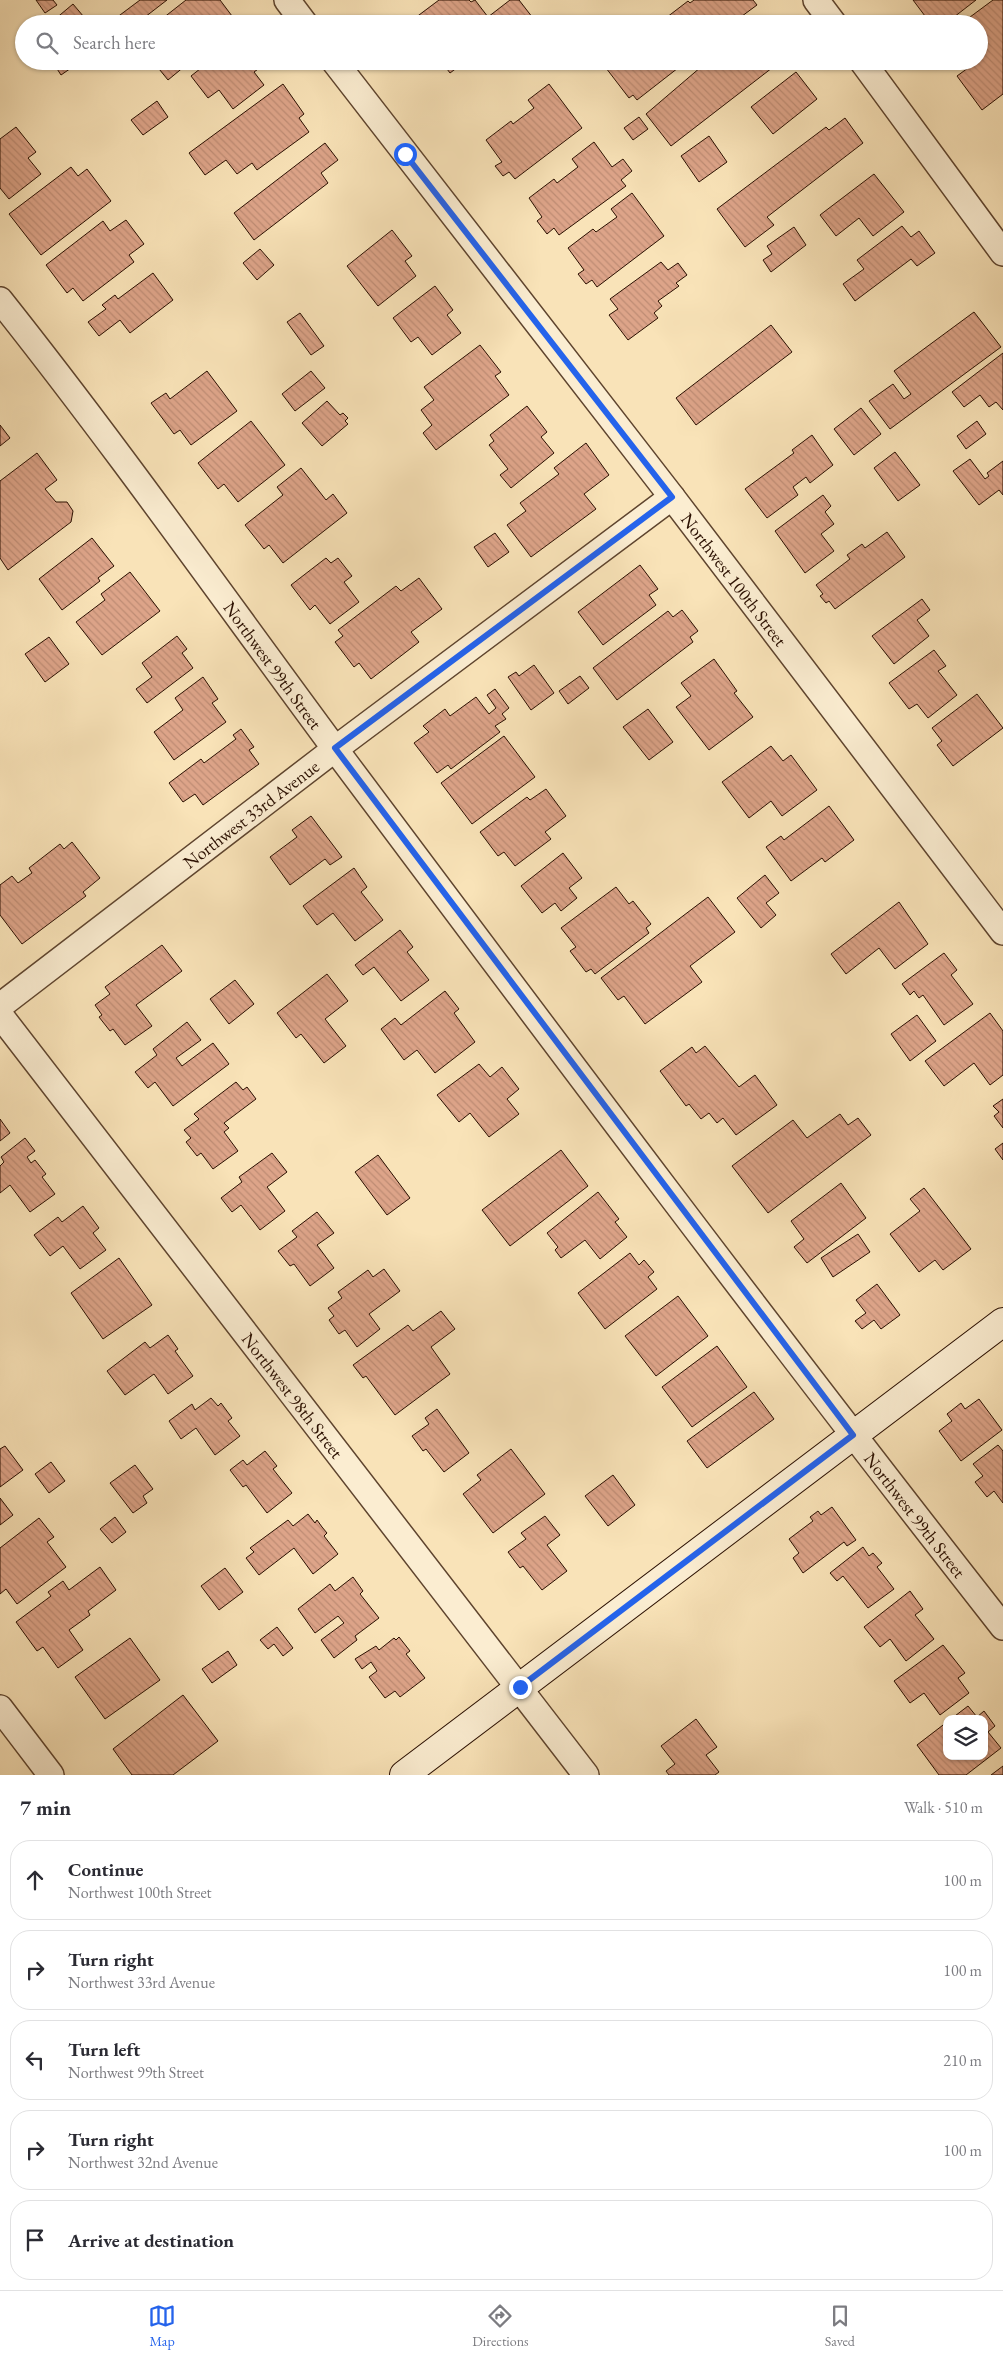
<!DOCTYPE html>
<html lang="en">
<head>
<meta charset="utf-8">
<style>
	body { margin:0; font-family:"EB Garamond",serif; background:#f7f7f7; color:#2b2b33 }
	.controls { position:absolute; right:15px; bottom:15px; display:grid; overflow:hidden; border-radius:10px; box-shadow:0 1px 4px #0004 }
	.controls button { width:45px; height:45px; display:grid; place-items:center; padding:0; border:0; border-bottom:1px solid #e1e1e2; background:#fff; color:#2b2b33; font:25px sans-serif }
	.stop { position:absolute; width:15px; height:15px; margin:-11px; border:4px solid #2563eb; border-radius:50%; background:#fff }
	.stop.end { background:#2563eb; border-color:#fff; box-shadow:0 1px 5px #0008 }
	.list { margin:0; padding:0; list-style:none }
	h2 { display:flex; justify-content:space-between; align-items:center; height:65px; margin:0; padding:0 20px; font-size:21px }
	h2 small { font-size:16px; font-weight:400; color:#7c7c81 }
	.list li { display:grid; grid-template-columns:32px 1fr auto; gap:15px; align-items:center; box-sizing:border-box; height:80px; margin:0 10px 10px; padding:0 10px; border:1px solid #e1e1e2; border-radius:20px }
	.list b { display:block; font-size:19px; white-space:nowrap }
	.list p { margin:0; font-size:16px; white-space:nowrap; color:#7c7c81 }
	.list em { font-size:16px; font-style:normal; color:#7c7c81 }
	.icon { flex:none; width:28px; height:28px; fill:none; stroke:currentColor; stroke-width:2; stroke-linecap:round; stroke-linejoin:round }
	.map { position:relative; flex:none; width:1003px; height:1775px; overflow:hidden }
	.search { position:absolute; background:#fff; box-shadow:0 1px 4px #0004; left:15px; right:15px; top:15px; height:55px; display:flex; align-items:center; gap:12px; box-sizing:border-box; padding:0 18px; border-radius:28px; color:#7c7c81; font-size:19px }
	.sheet { height:515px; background:#fff }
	nav { display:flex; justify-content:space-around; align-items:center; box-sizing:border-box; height:70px; border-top:1px solid #e1e1e2; background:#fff; font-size:14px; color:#7c7c81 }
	nav a { display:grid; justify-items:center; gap:2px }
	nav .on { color:#2563eb }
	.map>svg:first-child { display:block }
	.building { fill:url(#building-back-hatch); stroke:#2a0f00 }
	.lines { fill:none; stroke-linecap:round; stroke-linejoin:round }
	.street-casing { stroke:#5e442e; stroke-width:28 }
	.secondary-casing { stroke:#2a0f00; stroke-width:30 }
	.street { stroke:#fbedd1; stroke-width:25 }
	.secondary { stroke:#fbedd1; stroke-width:28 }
	.route { stroke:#2563eb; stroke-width:6 }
	.labels { text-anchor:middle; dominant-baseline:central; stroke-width:5; stroke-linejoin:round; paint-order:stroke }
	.street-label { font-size:18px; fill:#2a0f00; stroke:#fbedd1 }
</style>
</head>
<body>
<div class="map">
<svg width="1003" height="1775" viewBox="0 0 1003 1775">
	<defs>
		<pattern id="building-back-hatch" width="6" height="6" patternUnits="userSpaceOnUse" patternTransform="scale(1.25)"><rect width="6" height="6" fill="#dda489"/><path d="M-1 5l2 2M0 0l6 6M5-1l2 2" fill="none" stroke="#be8c74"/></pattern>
	</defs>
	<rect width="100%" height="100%" fill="#f9e3b8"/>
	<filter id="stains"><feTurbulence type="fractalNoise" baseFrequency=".004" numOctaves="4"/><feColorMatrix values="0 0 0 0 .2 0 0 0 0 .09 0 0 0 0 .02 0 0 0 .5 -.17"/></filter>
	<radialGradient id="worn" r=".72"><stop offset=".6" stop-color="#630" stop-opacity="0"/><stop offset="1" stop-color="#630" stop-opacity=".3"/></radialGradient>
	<!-- building -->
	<g class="building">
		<polygon points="36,0 53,0 57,5 45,13"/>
		<polygon points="140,0 167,0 136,24 114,24 112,21"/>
		<polygon points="186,0 220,0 238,24 159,24 158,22"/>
		<polygon points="439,0 469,0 471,2 475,0 488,17 510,0 519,0 536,22 413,24 411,21"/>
		<polygon points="694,0 753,0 757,5 734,22 735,24 658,24 688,1 690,3"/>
		<polygon points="913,0 976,0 945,24 931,24"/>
		<polygon points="993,0 1003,0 1003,94 982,110 957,76 968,68 962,61 979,61 979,24 969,24 966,20"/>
		<polygon points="73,4 89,23 57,24 54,20"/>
		<polygon points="52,61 71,61 74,66 61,75"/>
		<polygon points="158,61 191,61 168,80 155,64"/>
		<polygon points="210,61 256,61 261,67 254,72 264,85 233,109 219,90 208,98 191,76"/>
		<polygon points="441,61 466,61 450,73"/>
		<polygon points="614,61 687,61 637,100 633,95 629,98 606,68"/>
		<polygon points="708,61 781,61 671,146 646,114"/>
		<polygon points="796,72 817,99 773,134 751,107"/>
		<polygon points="283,84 304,114 299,118 309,132 257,170 252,163 237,174 226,160 205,175 189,153"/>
		<polygon points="549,84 582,128 515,179 509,172 503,176 495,166 502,162 486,140 511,121 513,124 534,108 528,100"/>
		<polygon points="157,101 168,117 143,135 131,120"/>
		<polygon points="639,117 648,129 633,140 624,128"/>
		<polygon points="845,118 863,143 767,217 774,225 745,247 717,209 826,127 829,130"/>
		<polygon points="16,127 36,152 28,158 41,174 9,199 0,188 0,139"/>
		<polygon points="709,136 727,162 699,182 681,156"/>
		<polygon points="594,142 612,167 623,159 632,171 621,180 626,186 559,235 554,228 547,234 537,221 542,217 529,198 554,179 557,183 578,167 572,159"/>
		<polygon points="325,143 338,160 321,173 328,183 254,240 234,213"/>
		<polygon points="71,167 78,176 87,169 111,201 41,255 9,214"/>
		<polygon points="874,174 904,212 873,236 859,218 836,236 820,215"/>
		<polygon points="632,193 664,236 597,287 592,280 586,284 578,274 584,270 568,248 593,229 596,232 617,217 611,209"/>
		<polygon points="126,220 144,244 129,255 134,262 83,301 73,288 67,293 46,265 103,221 110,231"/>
		<polygon points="902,226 911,237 919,231 935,253 917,266 911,259 855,301 843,284 864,269 857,260"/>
		<polygon points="794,227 806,245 771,272 763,260 772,254 767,246"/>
		<polygon points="392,230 412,256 405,261 416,276 378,306 347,266"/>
		<polygon points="260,249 274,265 257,280 243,263"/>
		<polygon points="661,262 668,270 678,263 687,275 676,283 679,286 658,301 662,306 654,313 658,318 628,340 609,315 618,309 610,299"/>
		<polygon points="153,273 173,300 130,333 120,320 99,336 88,322 106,309 102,305 115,295 118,299"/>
		<polygon points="435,286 453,310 447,315 461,333 432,355 418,337 411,342 393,318"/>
		<polygon points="974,312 1001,347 890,429 869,401 893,384 904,399 911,394 894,371"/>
		<polygon points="300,313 324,346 311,355 287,322"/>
		<polygon points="771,325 792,352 696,425 676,398"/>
		<polygon points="480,345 501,372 495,376 509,395 436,450 423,433 432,425 421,410 434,400 424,387"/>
		<polygon points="1003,353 1003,410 996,402 989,407 980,395 964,407 952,392"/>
		<polygon points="207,371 237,411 191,445 180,430 174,434 151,403 166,393 170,399"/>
		<polygon points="311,371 325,388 295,411 282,394"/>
		<polygon points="327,401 340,415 343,413 348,418 345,421 348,424 322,446 302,423"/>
		<polygon points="527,406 547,432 541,437 554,453 511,488 500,475 508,469 489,445 494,441 490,435"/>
		<polygon points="861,408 881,434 854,455 834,429"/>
		<polygon points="251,421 285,465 238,502 224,484 218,489 198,463"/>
		<polygon points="977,421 986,434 966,449 957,436"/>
		<polygon points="0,425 10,438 0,446"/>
		<polygon points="812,435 833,465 810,483 806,477 793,487 798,495 767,518 745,489 794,453 792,450"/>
		<polygon points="586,443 609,475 584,494 596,509 531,557 507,525 526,511 520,503 559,474 554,468"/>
		<polygon points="895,452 920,485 898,501 874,468"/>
		<polygon points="37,453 57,480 45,489 56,502 67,502 73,511 71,522 8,570 0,558 0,481"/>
		<polygon points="970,459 985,479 989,476 987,473 1003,461 1003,495 999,490 979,505 953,471"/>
		<polygon points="301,468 326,500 333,494 347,513 283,563 269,545 264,549 245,525 283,495 277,487"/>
		<polygon points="823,495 831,506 825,512 834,524 821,534 834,551 805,573 775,531"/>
		<polygon points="887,532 905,557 835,609 829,601 826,603 820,596 823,594 816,585 850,559 847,555 862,544 865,548"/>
		<polygon points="495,533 509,552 488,567 474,547"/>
		<polygon points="92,538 114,566 98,578 100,581 62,610 39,579"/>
		<polygon points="326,558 331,563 338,558 352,576 344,582 359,602 330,624 315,605 310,610 291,585"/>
		<polygon points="640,565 658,589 649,595 656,605 603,645 578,612"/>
		<polygon points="130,572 160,611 102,655 76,622 105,600 101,594"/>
		<polygon points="419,578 442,609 411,632 419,642 371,679 359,663 354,667 335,642 343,636 338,630 396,586 401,591"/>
		<polygon points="922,599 930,610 917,620 929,636 894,664 872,636"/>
		<polygon points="682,610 698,631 690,637 693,642 617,700 593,668 668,611 673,617"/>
		<polygon points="177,636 187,649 182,653 193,668 147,703 136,689 152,677 142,663"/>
		<polygon points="49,637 69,664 45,682 25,654"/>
		<polygon points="934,650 946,666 938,671 957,695 928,718 917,704 909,709 889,683"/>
		<polygon points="714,659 737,691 734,693 753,717 709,750 676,707 691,696 681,683"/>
		<polygon points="534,665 554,693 531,710 508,677 516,672 519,676"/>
		<polygon points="580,676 589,688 568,704 559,691"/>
		<polygon points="203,677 218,699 212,703 226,722 174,760 154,732 183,710 175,698"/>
		<polygon points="495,689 509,708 502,714 506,719 495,726 500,732 451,769 448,765 437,773 414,743 429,732 423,726 445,709 450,716 476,697 489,714 496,708 487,695"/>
		<polygon points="977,694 1003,728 953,766 937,745 942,741 932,728"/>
		<polygon points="648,709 673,742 649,760 623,727"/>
		<polygon points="241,729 254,747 249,750 259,764 203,805 195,794 183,802 169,783 201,759 204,763 236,739 233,735"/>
		<polygon points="504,736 535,777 472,824 441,783"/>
		<polygon points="771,746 783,761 791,755 817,790 782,816 771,801 749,818 722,782"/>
		<polygon points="546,789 566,816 545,832 551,839 515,866 504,852 498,856 480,832 527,797 530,800"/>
		<polygon points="829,806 854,840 825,862 822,858 791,881 766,847 781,836 784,840"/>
		<polygon points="311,816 342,857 330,865 325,859 290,885 270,857 297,837 292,830"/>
		<polygon points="72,842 100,878 83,892 86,896 22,944 0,915 0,885 12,876 18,883 32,873 29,868 60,844 64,849"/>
		<polygon points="563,853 582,878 569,888 577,898 561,911 555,903 542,913 521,886"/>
		<polygon points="354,868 367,887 361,892 383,920 355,941 333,913 317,925 303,906"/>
		<polygon points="765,875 779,893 766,903 776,915 761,928 737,898"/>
		<polygon points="616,887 629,904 633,901 651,924 646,928 649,933 595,974 591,969 586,972 570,951 576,947 561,928"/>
		<polygon points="708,897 735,932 690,966 702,982 645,1024 624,996 618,1000 601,978"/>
		<polygon points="899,902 928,944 895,969 879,948 846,974 831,954"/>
		<polygon points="400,930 413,947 407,952 429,980 401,1001 374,967 363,975 355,965"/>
		<polygon points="162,945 182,971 136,1005 152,1026 125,1045 113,1029 110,1031 99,1017 102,1015 95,1005 110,994 105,987"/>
		<polygon points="944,953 957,970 951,975 973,1004 944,1025 923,995 919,998 914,991 910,995 902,984"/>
		<polygon points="327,974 348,1001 325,1019 346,1046 324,1063 301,1034 296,1038 277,1013"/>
		<polygon points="235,980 254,1004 229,1024 210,999"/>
		<polygon points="445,991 459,1009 454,1013 475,1042 435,1073 417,1050 404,1060 381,1029 395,1018 401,1025"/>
		<polygon points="990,1013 1003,1031 1003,1075 990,1085 974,1063 944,1086 925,1061"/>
		<polygon points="917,1015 936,1041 910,1061 891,1034"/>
		<polygon points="187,1022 201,1040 176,1058 182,1066 213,1043 229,1064 173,1106 155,1082 148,1088 135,1072 157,1055 153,1049"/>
		<polygon points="705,1046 739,1087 755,1075 777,1105 736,1135 723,1118 717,1123 709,1113 701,1119 689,1104 686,1106 660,1071 692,1047 696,1053"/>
		<polygon points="479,1064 490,1077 502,1067 519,1089 507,1099 519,1114 489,1137 470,1113 459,1122 437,1095"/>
		<polygon points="236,1082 243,1090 247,1087 256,1099 224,1123 229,1128 224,1132 238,1151 213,1169 201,1153 197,1156 186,1142 191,1138 184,1130 199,1119 194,1114"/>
		<polygon points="1003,1099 1003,1128 994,1116 999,1112 993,1106"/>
		<polygon points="840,1114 848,1125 858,1118 871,1135 768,1213 732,1166 793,1120 807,1138"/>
		<polygon points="0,1119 10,1133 0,1141"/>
		<polygon points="25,1138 35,1151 27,1157 31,1163 35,1160 46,1174 42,1177 55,1194 30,1212 10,1185 0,1193 0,1166 4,1162 1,1157"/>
		<polygon points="1003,1143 1003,1160 995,1149"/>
		<polygon points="561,1150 588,1186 510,1246 482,1210"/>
		<polygon points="272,1153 287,1172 267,1187 285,1211 260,1230 241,1205 232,1212 221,1198 242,1182 239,1177"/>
		<polygon points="378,1155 410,1198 387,1215 355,1172"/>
		<polygon points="841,1183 866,1218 807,1263 794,1247 804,1239 791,1221"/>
		<polygon points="924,1188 971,1249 943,1270 935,1260 919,1272 890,1234 920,1211 910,1199"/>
		<polygon points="598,1192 619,1219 615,1222 627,1237 600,1259 585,1240 561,1258 555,1250 558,1247 547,1233"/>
		<polygon points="83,1206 99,1228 93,1233 106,1250 80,1269 63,1246 50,1256 34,1235 58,1217 62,1222"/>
		<polygon points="317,1212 334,1233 317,1245 334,1268 310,1286 294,1264 290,1266 278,1251 297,1237 292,1231"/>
		<polygon points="858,1234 870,1252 833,1277 821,1258"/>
		<polygon points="630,1253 639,1265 644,1260 654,1272 648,1277 657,1289 605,1329 578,1293"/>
		<polygon points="119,1258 152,1305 103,1339 71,1293"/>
		<polygon points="384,1269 400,1291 369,1314 380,1329 357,1347 345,1330 339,1334 329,1320 334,1316 328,1308 342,1298 338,1292 368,1270 373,1277"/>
		<polygon points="877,1284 900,1315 881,1329 874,1320 862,1329 855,1321 866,1313 856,1300"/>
		<polygon points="678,1296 708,1336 656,1376 625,1336"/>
		<polygon points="441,1311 455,1329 431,1347 450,1374 395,1415 366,1376 363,1378 353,1365 408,1325 413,1331"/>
		<polygon points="168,1335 178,1349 175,1351 193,1376 168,1394 154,1374 125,1395 107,1371 145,1342 150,1348"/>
		<polygon points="717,1346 747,1387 692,1427 662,1387"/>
		<polygon points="754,1392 774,1419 707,1468 687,1441"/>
		<polygon points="211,1398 218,1406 221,1403 232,1418 228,1421 240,1436 215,1455 196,1428 181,1439 169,1421 192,1404 195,1410"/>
		<polygon points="979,1399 1002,1430 961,1461 939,1431 952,1421 947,1414 961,1403 965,1409"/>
		<polygon points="437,1409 469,1453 444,1472 426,1449 423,1451 412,1436 429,1424 425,1418"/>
		<polygon points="998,1445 1003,1451 1003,1503 994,1491 987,1497 975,1482 983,1476 973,1464"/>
		<polygon points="5,1446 23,1470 0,1487 0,1449"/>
		<polygon points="511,1449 545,1494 493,1533 463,1494 481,1480 477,1475"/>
		<polygon points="265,1451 277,1466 273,1469 292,1493 267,1513 246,1485 243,1487 230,1470 243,1460 247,1465"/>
		<polygon points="51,1462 65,1481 49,1493 35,1474"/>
		<polygon points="135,1465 153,1489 143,1496 147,1503 133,1513 110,1483"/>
		<polygon points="613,1475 635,1505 608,1526 585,1496"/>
		<polygon points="0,1498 13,1515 0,1525"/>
		<polygon points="832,1507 856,1540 847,1546 844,1542 803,1573 793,1558 799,1553 789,1539 813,1521 810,1517 818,1511 821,1515"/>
		<polygon points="308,1514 315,1523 317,1520 322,1527 327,1533 324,1536 338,1554 313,1574 294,1548 259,1575 246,1558 254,1552 250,1548 288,1520 293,1526"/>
		<polygon points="545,1516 560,1535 547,1545 567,1571 542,1590 523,1566 520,1568 508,1552 526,1539 521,1533"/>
		<polygon points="115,1517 126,1532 112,1543 100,1529"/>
		<polygon points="39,1518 54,1537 47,1542 66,1567 17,1604 6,1589 0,1594 0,1548"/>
		<polygon points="863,1547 869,1556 873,1553 882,1563 877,1567 894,1589 868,1608 843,1576 837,1581 830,1573"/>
		<polygon points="100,1567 116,1590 88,1611 90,1615 69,1630 83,1650 58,1668 43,1647 37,1651 16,1622 51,1596 48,1592 63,1581 69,1590"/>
		<polygon points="225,1568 243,1592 219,1610 201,1586"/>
		<polygon points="353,1577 363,1591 360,1594 379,1618 355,1636 357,1640 334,1658 321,1640 344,1623 338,1616 315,1633 298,1609 330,1584 335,1591"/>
		<polygon points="910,1591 923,1609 915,1615 934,1639 906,1661 890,1639 880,1647 864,1627"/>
		<polygon points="277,1627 293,1648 283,1656 274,1644 268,1649 260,1640"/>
		<polygon points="399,1637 410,1651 406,1654 425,1678 400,1697 395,1691 385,1698 369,1677 377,1671 371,1662 362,1669 355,1659 376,1646 379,1650 394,1638 396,1640"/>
		<polygon points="130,1638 160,1680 105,1719 75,1677"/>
		<polygon points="943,1645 965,1673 958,1678 969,1693 940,1715 924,1693 910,1703 894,1681"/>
		<polygon points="228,1651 237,1665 212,1683 202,1669"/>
		<polygon points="183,1695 218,1741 173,1775 132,1775 113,1749"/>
		<polygon points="968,1706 977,1717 984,1711 995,1726 988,1732 1001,1748 966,1775 939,1775 917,1745 947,1722 947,1756 984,1756 984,1719 951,1719"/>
		<polygon points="696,1719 717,1747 706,1755 719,1772 715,1775 669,1775 666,1771 675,1764 661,1746"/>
		<polygon points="1003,1766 1003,1775 991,1775"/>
	</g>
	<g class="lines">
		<!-- street casing -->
		<g class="street-casing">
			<g id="street">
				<polyline points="287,0 305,24"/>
				<polyline points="816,0 834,24"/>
				<path id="s1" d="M334,61L672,497L1003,932"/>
				<polyline points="862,61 1003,253"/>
				<path id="s2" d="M0,300C116,446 224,599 335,749C555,1043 776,1338 1003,1627"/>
				<path id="s3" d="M0,1006L335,749L672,497"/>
				<path id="s4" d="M0,1015L586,1775"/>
				<polyline points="0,1708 51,1775"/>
			</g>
		</g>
		<!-- secondary casing -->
		<g class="secondary-casing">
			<polyline id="secondary" points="404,1775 1003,1322"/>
		</g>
		<!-- street -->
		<use href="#street" class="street"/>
		<!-- secondary -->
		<use href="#secondary" class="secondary"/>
	</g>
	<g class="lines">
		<!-- route -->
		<polyline class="route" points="405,154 672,497 335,748 853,1435 520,1687"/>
	</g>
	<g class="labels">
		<!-- street labels -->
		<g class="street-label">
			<text stroke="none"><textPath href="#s1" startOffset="655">Northwest 100th Street</textPath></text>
			<text stroke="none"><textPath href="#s2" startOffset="456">Northwest 99th Street</textPath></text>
			<text stroke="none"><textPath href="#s3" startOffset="316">Northwest 33rd Avenue</textPath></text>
			<text stroke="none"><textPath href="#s4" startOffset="480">Northwest 98th Street</textPath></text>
			<text stroke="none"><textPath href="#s2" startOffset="1521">Northwest 99th Street</textPath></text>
		</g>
	</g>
	<rect width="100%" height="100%" filter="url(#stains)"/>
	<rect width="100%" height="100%" fill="url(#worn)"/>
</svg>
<div class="controls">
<button><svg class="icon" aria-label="layers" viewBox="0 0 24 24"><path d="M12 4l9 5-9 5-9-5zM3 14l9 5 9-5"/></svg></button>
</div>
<div class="stop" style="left:405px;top:154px"></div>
<div class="stop end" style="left:520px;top:1687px"></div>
<div class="search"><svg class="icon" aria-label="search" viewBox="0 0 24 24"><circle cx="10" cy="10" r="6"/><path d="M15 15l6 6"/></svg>Search here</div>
</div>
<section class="sheet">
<h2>7 min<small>Walk · 510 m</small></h2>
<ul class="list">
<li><svg class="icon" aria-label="ahead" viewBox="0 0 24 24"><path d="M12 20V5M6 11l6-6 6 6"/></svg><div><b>Continue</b><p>Northwest 100th Street</p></div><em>100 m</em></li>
<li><svg class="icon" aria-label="right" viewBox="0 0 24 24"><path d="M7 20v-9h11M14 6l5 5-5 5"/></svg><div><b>Turn right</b><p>Northwest 33rd Avenue</p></div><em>100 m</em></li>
<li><svg class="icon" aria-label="left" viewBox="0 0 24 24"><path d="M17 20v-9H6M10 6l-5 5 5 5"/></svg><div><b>Turn left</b><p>Northwest 99th Street</p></div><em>210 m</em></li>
<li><svg class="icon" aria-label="right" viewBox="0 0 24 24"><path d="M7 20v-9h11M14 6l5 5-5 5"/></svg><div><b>Turn right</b><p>Northwest 32nd Avenue</p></div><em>100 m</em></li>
<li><svg class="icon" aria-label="arrive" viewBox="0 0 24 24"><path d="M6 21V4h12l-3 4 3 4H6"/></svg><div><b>Arrive at destination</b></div></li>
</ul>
</section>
<nav>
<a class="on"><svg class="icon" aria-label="map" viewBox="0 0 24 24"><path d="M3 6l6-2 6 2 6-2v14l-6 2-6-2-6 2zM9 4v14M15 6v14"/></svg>Map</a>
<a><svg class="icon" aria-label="directions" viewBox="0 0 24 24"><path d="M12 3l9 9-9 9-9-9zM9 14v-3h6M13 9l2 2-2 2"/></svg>Directions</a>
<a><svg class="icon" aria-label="saved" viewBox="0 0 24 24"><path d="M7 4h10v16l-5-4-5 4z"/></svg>Saved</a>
</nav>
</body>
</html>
